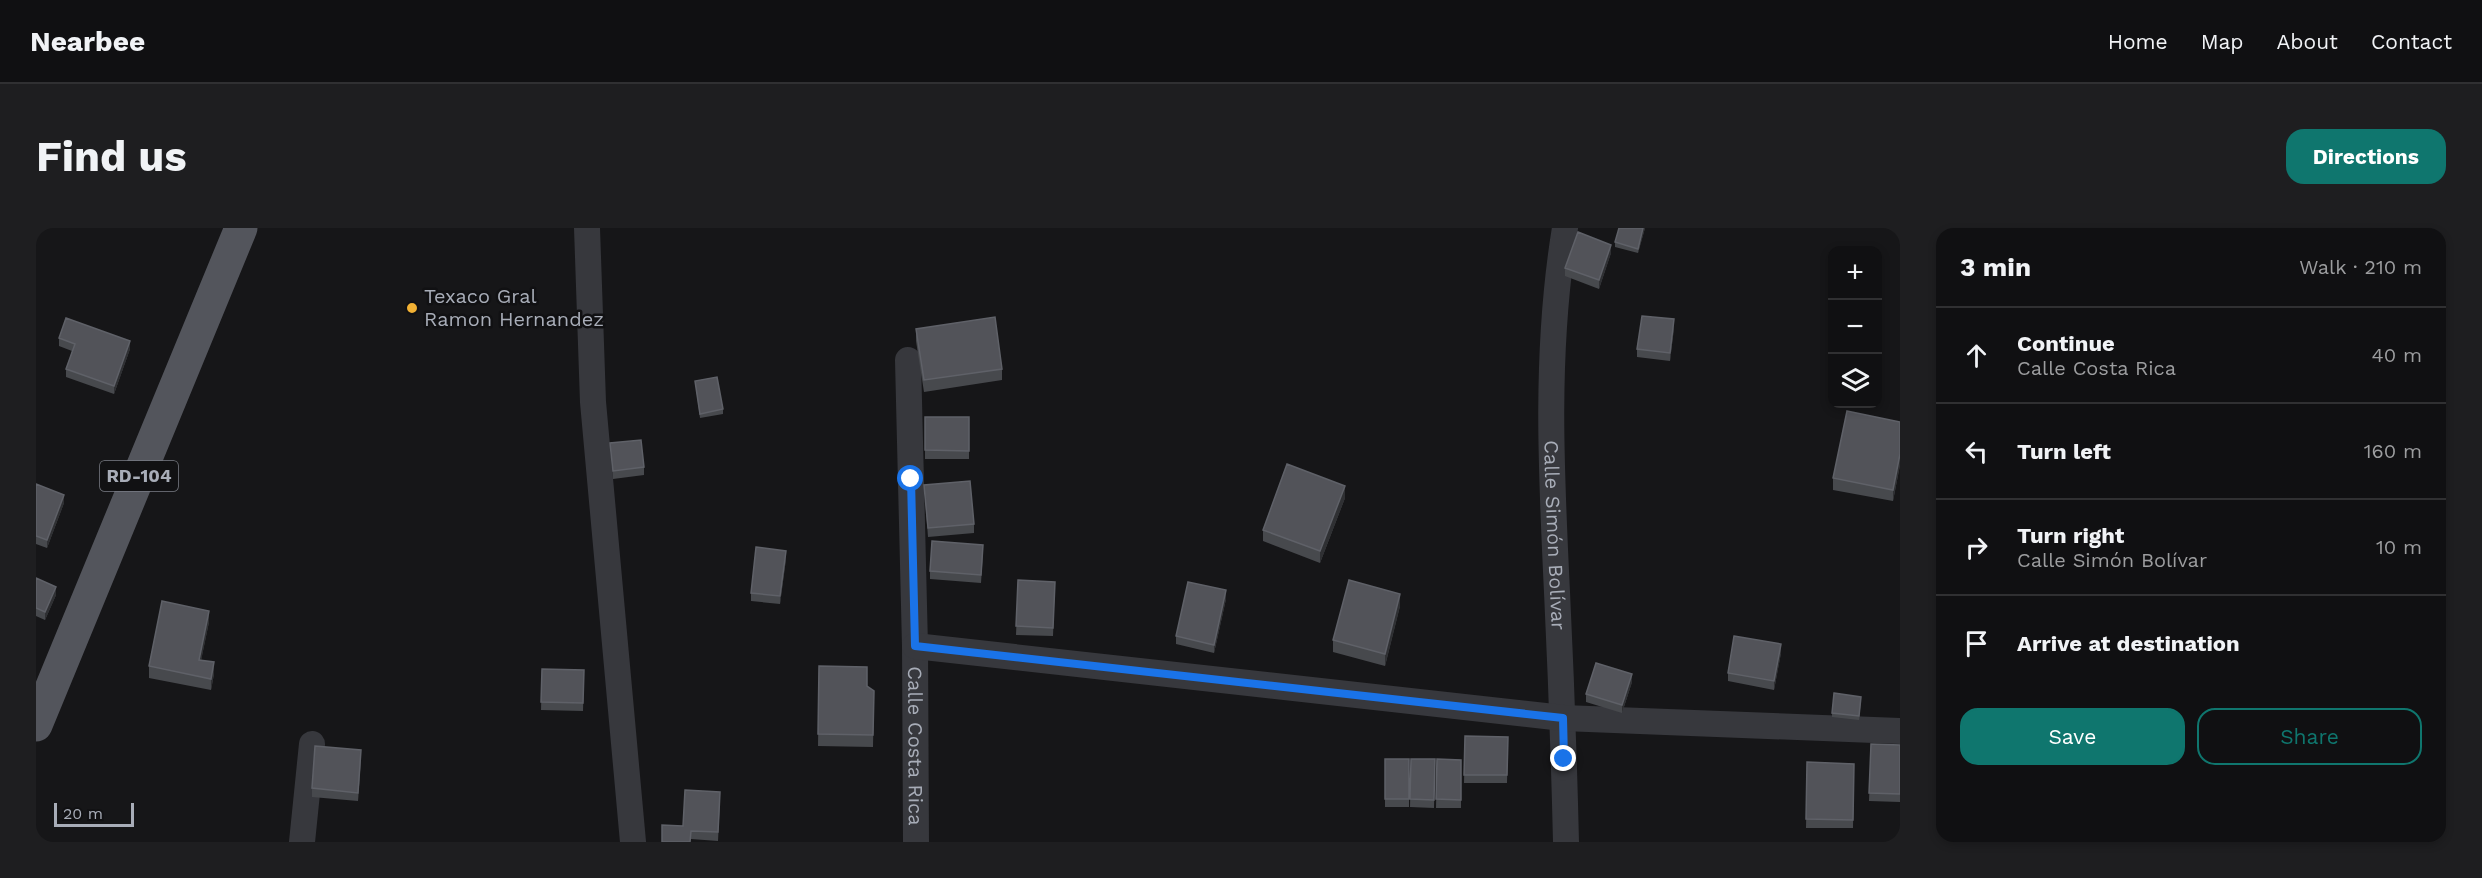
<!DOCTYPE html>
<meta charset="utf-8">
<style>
:root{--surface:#101012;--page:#1e1e20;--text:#f1f3f6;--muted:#9c9d9f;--line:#303032;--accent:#0f766e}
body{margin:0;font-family:"Work Sans",sans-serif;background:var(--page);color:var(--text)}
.controls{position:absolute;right:18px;top:18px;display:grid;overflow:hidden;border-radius:12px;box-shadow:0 3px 9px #0003}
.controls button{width:54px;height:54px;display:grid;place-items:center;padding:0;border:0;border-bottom:2px solid var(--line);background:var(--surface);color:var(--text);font:30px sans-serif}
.scale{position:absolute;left:18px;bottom:15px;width:80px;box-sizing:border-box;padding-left:6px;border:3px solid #a8adb8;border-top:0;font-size:16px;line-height:21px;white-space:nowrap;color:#a8adb8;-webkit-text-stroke:4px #111113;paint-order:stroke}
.stop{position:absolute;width:18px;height:18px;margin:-14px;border:4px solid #1a73e8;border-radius:50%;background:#fff}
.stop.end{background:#1a73e8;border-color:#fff;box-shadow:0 2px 6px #0008}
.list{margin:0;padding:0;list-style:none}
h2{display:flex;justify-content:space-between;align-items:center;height:78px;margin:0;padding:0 24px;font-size:26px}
h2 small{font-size:20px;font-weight:400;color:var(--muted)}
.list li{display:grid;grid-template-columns:39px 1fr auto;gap:18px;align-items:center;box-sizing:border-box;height:96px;padding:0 24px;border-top:2px solid var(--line)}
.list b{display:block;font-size:22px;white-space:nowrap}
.list p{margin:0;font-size:20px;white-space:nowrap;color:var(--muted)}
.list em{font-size:20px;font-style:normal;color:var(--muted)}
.actions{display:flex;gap:12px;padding:18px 24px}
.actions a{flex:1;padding:14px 0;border:2px solid var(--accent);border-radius:18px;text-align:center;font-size:21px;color:var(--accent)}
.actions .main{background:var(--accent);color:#fff}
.icon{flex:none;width:33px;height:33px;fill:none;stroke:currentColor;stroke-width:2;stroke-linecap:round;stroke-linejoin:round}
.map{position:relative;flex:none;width:1864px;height:614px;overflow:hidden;border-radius:18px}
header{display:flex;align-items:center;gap:36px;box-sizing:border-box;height:84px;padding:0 30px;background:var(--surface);border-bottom:2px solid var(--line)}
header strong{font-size:28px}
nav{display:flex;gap:33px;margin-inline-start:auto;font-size:21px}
.intro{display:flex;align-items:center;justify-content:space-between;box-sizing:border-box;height:144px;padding:0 36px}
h1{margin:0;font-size:42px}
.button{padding:15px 27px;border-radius:18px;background:var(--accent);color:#fff;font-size:21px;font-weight:700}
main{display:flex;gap:36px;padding:0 36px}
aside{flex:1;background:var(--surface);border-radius:18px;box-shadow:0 3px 9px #0003}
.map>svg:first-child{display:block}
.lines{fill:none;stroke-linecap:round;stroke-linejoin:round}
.street{stroke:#37383d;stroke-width:26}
.primary{stroke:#53555c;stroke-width:33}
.wall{fill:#47494d}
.shaded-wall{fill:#2f3033}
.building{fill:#525359;stroke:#5f6168;stroke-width:1.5}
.route{stroke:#1a73e8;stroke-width:8}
.poi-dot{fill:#f2b134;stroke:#111113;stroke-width:2}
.labels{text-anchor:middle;stroke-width:5;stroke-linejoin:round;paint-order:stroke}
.shield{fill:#111113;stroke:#7b7e86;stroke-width:1.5}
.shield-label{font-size:18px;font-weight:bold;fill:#a8adb8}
.poi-label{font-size:20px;fill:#a8adb8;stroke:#111113;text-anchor:start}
.street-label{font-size:20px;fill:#a8adb8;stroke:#111113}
</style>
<header>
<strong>Nearbee</strong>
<nav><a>Home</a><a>Map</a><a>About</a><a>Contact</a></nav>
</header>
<div class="intro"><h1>Find us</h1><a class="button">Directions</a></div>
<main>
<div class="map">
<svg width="1864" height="614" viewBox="0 0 1864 614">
<rect width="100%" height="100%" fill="#161618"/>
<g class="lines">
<g class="street">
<path d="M551,0L557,174L597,614"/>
<path id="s1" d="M1529,0C1509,121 1515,242 1521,364C1525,447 1528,530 1530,614"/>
<path id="s2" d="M872,132L879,418L880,614"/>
<path d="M879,418L1527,490L1864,503"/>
<path d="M266,614L276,516"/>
</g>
<path class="primary" d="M0,497L205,0"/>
</g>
<path class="wall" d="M1583,0H1609L1602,25L1579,19V14Z
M1575,25L1563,61L1529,48V40Z
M1638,100L1634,133L1601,129V121Z
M880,101L966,141V152L888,164L880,113Z
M23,110L94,121L78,166L30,149V141L36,123L23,118Z
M659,153L687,181V186L664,190Z
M889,189H933V231H889Z
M1864,194V237L1857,273L1797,262V250Z
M574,215L608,239V247L577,251Z
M0,256L28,275L11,320L0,316Z
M888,257L938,296V305L892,309Z
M1309,270L1284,335L1227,313V302Z
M947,325L945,355L894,351V343Z
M750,331L744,376L715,373V365Z
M0,350L20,367L9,392L0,388Z
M982,352L1019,354L1017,408L980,407Z
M1190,371L1178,425L1140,416V408Z
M1364,378L1349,438L1297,424V412Z
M173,394L165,432L178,446L175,462L113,450V438Z
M1745,425L1738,462L1692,453V445Z
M783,438L838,463L837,519L782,518Z
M506,441L548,442L547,483L505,482Z
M1596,454L1586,485L1550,474V466Z
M1825,473L1823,492L1796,489V485Z
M1429,508L1472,509L1471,555H1428Z
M1835,516L1864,517V574L1833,573Z
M325,530L322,573L276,569V560Z
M1349,531H1373V579H1349Z
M1375,531H1399L1398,580L1374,579Z
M1401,531L1425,532V580H1400Z
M1771,534L1818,536L1817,600H1770Z
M684,573L682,613L655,611L647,598Z"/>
<path class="shaded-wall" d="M1607,0H1609L1602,25V21Z
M1575,17V25L1563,61V52Z
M1638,91V100L1634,133V125Z
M94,113V121L78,166V158Z
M1864,226V237L1857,273V262Z
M1309,258V270L1284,335V323Z
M28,267V275L11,320V312Z
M750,323V331L744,376V368Z
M20,359V367L9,392V384Z
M1190,362V371L1178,425V417Z
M1364,366V378L1349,438V426Z
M173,383V394L163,443V432Z
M1745,416V425L1738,462V453Z
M178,434V446L175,462V451Z
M1596,446V454L1586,485V477Z
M325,522V530L322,573V565Z"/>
<path class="building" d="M1583,0H1607L1602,21L1579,14Z
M1542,4L1575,17L1563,52L1529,40Z
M1606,88L1638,91L1634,125L1601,121Z
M959,89L966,141L888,152L880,101Z
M30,90L94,113L78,158L30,141L39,116L23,110Z
M681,149L687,181L664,186L659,153Z
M1811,183L1864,194V226L1857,262L1797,250Z
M889,189H933V223L889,222Z
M605,212L608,239L577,243L574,215Z
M1251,236L1309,258L1284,323L1227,302Z
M934,253L938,296L892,300L888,257Z
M0,256L28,267L11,312L0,308Z
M896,313L947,317L945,347L894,343Z
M720,319L750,323L744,368L715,365Z
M0,350L20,359L9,384L0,380Z
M982,352L1019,354L1017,400L980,398Z
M1313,352L1364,366L1349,426L1297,412Z
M1152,354L1190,362L1178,417L1140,408Z
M126,373L173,383L163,432L178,434L175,451L113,438Z
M1698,408L1745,416L1738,453L1692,445Z
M1560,435L1596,446L1586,477L1550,466Z
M783,438L831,439V458L838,463L837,507L782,506Z
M506,441L548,442L547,475L505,474Z
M1798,465L1825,469L1823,488L1796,485Z
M1429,508L1472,509L1471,547H1428Z
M1835,516L1864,517V566L1833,565Z
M279,518L325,522L322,565L276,560Z
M1349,531H1373V571H1349Z
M1375,531H1399L1398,572L1374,571Z
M1401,531L1425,532V572L1400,571Z
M1771,534L1818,536L1817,592L1770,591Z
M649,562L684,564L682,604L655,603L654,614H626V597L647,598Z"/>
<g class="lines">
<path class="route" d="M875,251L879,418L1527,490L1528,531"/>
</g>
<circle class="poi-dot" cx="376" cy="80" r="6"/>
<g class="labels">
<rect class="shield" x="64" y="233" width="78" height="30" rx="4.5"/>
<g class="shield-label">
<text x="103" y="254">RD-104</text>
</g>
<g class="poi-label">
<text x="388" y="75">Texaco Gral<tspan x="388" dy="23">Ramon Hernandez</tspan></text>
</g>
<g class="street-label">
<text dy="7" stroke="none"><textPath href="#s1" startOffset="308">Calle Simón Bolívar</textPath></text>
<text dy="7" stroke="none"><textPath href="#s2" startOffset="386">Calle Costa Rica</textPath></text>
</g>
</g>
</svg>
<div class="controls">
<button>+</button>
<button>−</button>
<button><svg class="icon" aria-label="layers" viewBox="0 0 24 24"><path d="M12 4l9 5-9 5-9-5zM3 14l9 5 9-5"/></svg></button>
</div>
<div class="scale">20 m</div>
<div class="stop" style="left:875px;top:251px"></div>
<div class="stop end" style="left:1528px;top:531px"></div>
</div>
<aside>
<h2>3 min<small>Walk · 210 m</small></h2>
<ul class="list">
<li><svg class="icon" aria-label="ahead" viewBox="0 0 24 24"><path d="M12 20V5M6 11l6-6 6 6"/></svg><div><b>Continue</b><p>Calle Costa Rica</p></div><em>40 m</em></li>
<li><svg class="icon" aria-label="left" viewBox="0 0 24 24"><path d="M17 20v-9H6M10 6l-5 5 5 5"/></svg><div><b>Turn left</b></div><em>160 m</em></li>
<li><svg class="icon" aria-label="right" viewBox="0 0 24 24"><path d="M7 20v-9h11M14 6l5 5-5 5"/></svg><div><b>Turn right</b><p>Calle Simón Bolívar</p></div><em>10 m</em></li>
<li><svg class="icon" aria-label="arrive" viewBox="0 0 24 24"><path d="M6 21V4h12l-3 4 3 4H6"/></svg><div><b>Arrive at destination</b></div></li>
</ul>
<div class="actions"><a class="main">Save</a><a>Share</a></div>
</aside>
</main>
